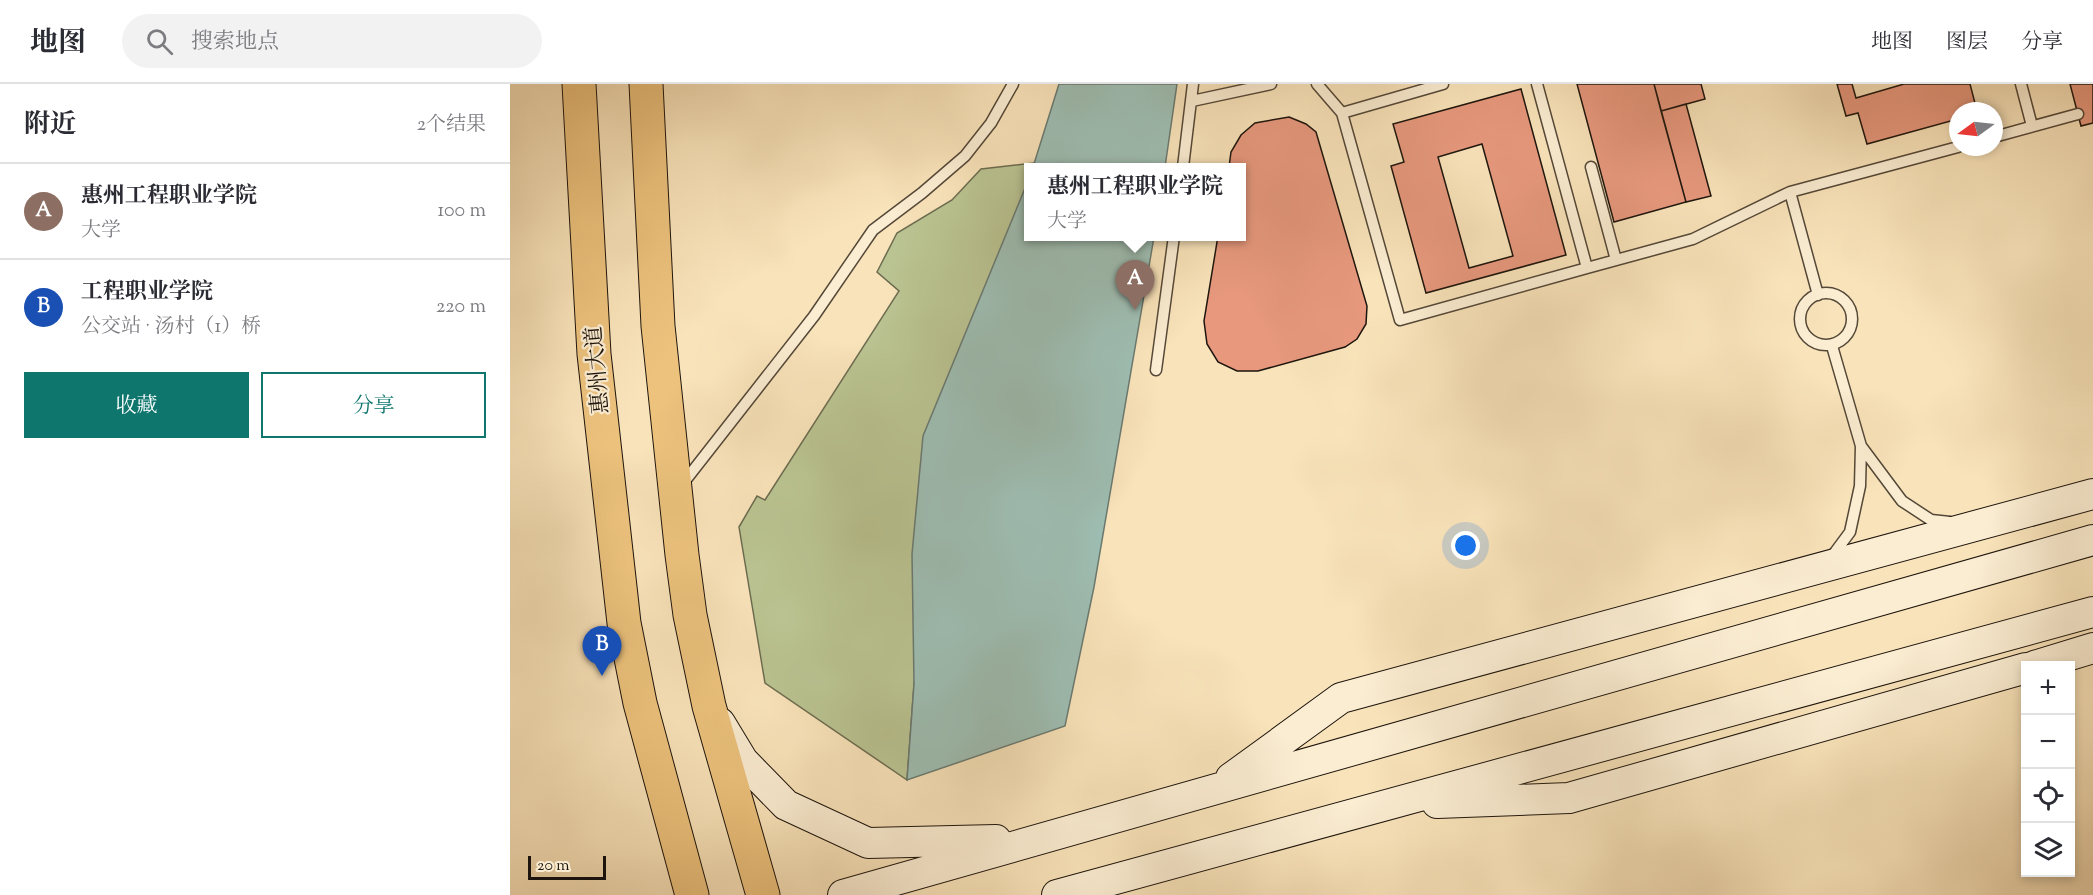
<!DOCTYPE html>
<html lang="zh">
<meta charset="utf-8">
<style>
:root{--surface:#fff;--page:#f2f2f3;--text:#2b2b33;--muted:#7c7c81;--line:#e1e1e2;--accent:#0f766e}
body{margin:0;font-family:"Sorts Mill Goudy","Noto Serif SC",serif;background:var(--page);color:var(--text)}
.controls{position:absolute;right:18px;bottom:18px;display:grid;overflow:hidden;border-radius:0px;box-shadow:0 3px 9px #0003}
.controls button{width:54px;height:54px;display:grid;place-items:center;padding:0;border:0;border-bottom:2px solid var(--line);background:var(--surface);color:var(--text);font:30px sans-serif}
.compass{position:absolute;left:1439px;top:18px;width:54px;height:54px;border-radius:50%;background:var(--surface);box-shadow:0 3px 9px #0003;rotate:255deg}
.scale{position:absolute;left:18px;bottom:15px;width:78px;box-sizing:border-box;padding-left:6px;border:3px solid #1d150d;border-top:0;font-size:16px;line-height:21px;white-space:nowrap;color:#1d150d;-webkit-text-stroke:4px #fbedd2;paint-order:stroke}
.you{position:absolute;left:956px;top:462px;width:21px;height:21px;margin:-15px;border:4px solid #fff;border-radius:50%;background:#1a73e8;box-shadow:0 0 0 9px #1a73e833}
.badge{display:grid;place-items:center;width:39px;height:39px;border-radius:50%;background:var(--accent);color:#fff;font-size:20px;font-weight:700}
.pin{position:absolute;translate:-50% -50px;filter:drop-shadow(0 2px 3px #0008)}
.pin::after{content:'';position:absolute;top:32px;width:21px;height:18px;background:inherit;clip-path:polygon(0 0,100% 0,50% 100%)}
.popup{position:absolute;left:514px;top:79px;width:222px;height:78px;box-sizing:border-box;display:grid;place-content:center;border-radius:0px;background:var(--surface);filter:drop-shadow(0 2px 4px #0005);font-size:20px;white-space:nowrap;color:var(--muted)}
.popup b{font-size:22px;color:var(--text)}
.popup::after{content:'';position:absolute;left:50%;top:100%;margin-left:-12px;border:12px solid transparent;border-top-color:var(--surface)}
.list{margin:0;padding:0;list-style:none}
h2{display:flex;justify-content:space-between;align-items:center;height:78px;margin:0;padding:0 24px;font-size:26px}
h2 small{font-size:20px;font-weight:400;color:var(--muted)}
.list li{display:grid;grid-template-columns:39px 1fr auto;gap:18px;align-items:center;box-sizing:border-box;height:96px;padding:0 24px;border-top:2px solid var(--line)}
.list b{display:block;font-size:22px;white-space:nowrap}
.list p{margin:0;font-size:20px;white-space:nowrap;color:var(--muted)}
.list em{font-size:20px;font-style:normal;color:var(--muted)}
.actions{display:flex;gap:12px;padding:18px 24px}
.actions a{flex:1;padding:14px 0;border:2px solid var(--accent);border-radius:0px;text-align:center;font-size:21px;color:var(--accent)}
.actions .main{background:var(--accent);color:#fff}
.icon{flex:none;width:33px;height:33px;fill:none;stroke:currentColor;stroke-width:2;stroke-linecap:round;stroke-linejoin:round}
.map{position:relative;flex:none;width:1583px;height:811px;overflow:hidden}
header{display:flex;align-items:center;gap:36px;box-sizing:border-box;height:84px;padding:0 30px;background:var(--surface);border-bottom:2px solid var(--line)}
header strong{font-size:28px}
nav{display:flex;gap:33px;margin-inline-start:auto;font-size:21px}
.search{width:420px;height:54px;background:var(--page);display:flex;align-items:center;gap:15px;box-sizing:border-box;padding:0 21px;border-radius:33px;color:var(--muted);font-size:22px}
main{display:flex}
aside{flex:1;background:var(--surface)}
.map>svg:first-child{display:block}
.green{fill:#bac492;stroke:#6c6c50;stroke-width:1.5}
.water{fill:#9ebeb3;stroke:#6a7a71;stroke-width:1.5}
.building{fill:#e7987d;stroke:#1d150d;stroke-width:1.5;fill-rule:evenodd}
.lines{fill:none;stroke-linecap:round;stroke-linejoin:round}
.lane-casing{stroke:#544838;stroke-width:13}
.secondary-casing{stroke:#1d150d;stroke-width:32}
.highway-casing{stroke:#1d150d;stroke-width:35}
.lane{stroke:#fbedd2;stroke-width:10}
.secondary{stroke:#fbedd2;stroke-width:30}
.highway{stroke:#ecc27d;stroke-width:33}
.labels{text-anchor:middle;stroke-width:4.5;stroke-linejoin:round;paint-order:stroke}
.street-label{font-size:22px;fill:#1d150d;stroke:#fbedd2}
</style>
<header>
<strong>地图</strong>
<div class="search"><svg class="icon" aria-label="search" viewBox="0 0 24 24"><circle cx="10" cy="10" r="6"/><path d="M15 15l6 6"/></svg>搜索地点</div>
<nav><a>地图</a><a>图层</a><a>分享</a></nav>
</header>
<main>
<aside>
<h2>附近<small>2个结果</small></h2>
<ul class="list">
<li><span class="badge" style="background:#8d6e63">A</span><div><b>惠州工程职业学院</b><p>大学</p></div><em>100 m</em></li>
<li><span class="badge" style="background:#1a4fb4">B</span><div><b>工程职业学院</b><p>公交站 · 汤村（1）桥</p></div><em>220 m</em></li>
</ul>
<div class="actions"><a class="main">收藏</a><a>分享</a></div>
</aside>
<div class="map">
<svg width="1583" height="811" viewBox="0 0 1583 811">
<rect width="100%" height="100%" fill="#f9e3ba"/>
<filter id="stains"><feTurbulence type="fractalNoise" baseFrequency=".00333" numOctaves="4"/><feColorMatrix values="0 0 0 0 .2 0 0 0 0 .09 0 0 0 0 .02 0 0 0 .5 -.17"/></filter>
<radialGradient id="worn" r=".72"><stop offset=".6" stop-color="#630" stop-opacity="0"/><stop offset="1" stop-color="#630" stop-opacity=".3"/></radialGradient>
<path class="green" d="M524,79L523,83H518V97L404,600L397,696L255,599L229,443L247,412L255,416L389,207L367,188L387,149L442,116L471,85Z"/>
<path class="water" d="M549,0H667L655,83H523Z
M518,97V152L644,153L584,503L555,642L397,696L404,600L402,470L413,352Z"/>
<path class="building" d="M1067,0H1144L1176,118L1104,138Z
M1144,0H1191L1195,15L1151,27Z
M1327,0H1342L1346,14L1394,0H1460L1466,23L1448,27V35L1357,60L1348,29L1336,32Z
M1560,0H1583V39L1571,42Z
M1011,5L1056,171L916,209L881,82L894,78L883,40ZM972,60L1003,172L959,184L928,73Z
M1176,20L1201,112L1176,118L1151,27Z
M779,33L796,40L806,48L857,222L856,240L847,255L835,263L748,287H727L708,278L697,260L694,237L708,152H732V83H719L721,68L731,51L745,39Z"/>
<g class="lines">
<defs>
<path id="lane" d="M807,0L832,29L890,236L1077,184
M1027,0L1077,184L1183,155L1280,108L1448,63
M1511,0L1522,42
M682,17L761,0
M832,29L933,0
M1484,53L1568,30
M673,83L683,0
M1081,83L1106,176
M1280,108L1308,211
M1290 235a26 26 0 1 1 52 0a26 26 0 1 1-52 0Z
M646,286L664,152
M1351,362L1392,417L1421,436L1440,438
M171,402L304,232L363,146L412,109L455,72L481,39L503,0
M1320,475L1340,448L1350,402L1351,362L1322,262"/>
<path id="secondary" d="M1524,582L1583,564
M210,639L233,677L276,721L358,759L486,756
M721,694L831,614L1583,410
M927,719L1059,714L1516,584
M333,811L1583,456
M547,811L1583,528"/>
<path id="highway" d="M69,0L84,270L114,539L130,619L182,811
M136,0L148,242L172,471L180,531L199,622L253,811"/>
</defs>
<use href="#lane" class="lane-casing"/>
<use href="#secondary" class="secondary-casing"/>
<use href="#highway" class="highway-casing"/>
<use href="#lane" class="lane"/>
<use href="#secondary" class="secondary"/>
<use href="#highway" class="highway"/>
</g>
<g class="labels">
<g class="street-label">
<text transform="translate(86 286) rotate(-95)" y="8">惠州大道</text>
</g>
</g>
<rect width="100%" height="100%" filter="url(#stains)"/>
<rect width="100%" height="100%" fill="url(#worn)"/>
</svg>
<div class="controls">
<button>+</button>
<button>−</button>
<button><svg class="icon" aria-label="locate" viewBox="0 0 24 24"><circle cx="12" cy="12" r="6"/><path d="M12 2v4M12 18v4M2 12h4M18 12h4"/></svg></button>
<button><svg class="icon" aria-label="layers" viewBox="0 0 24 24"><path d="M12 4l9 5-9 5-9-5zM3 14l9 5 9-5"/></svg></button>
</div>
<svg class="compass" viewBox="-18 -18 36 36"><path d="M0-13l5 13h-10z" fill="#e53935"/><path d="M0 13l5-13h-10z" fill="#7c7c81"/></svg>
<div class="scale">20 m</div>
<div class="you"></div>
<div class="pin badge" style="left:625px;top:226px;background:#8d6e63">A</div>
<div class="popup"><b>惠州工程职业学院</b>大学</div>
<div class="pin badge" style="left:92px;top:592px;background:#1a4fb4">B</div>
</div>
</main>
